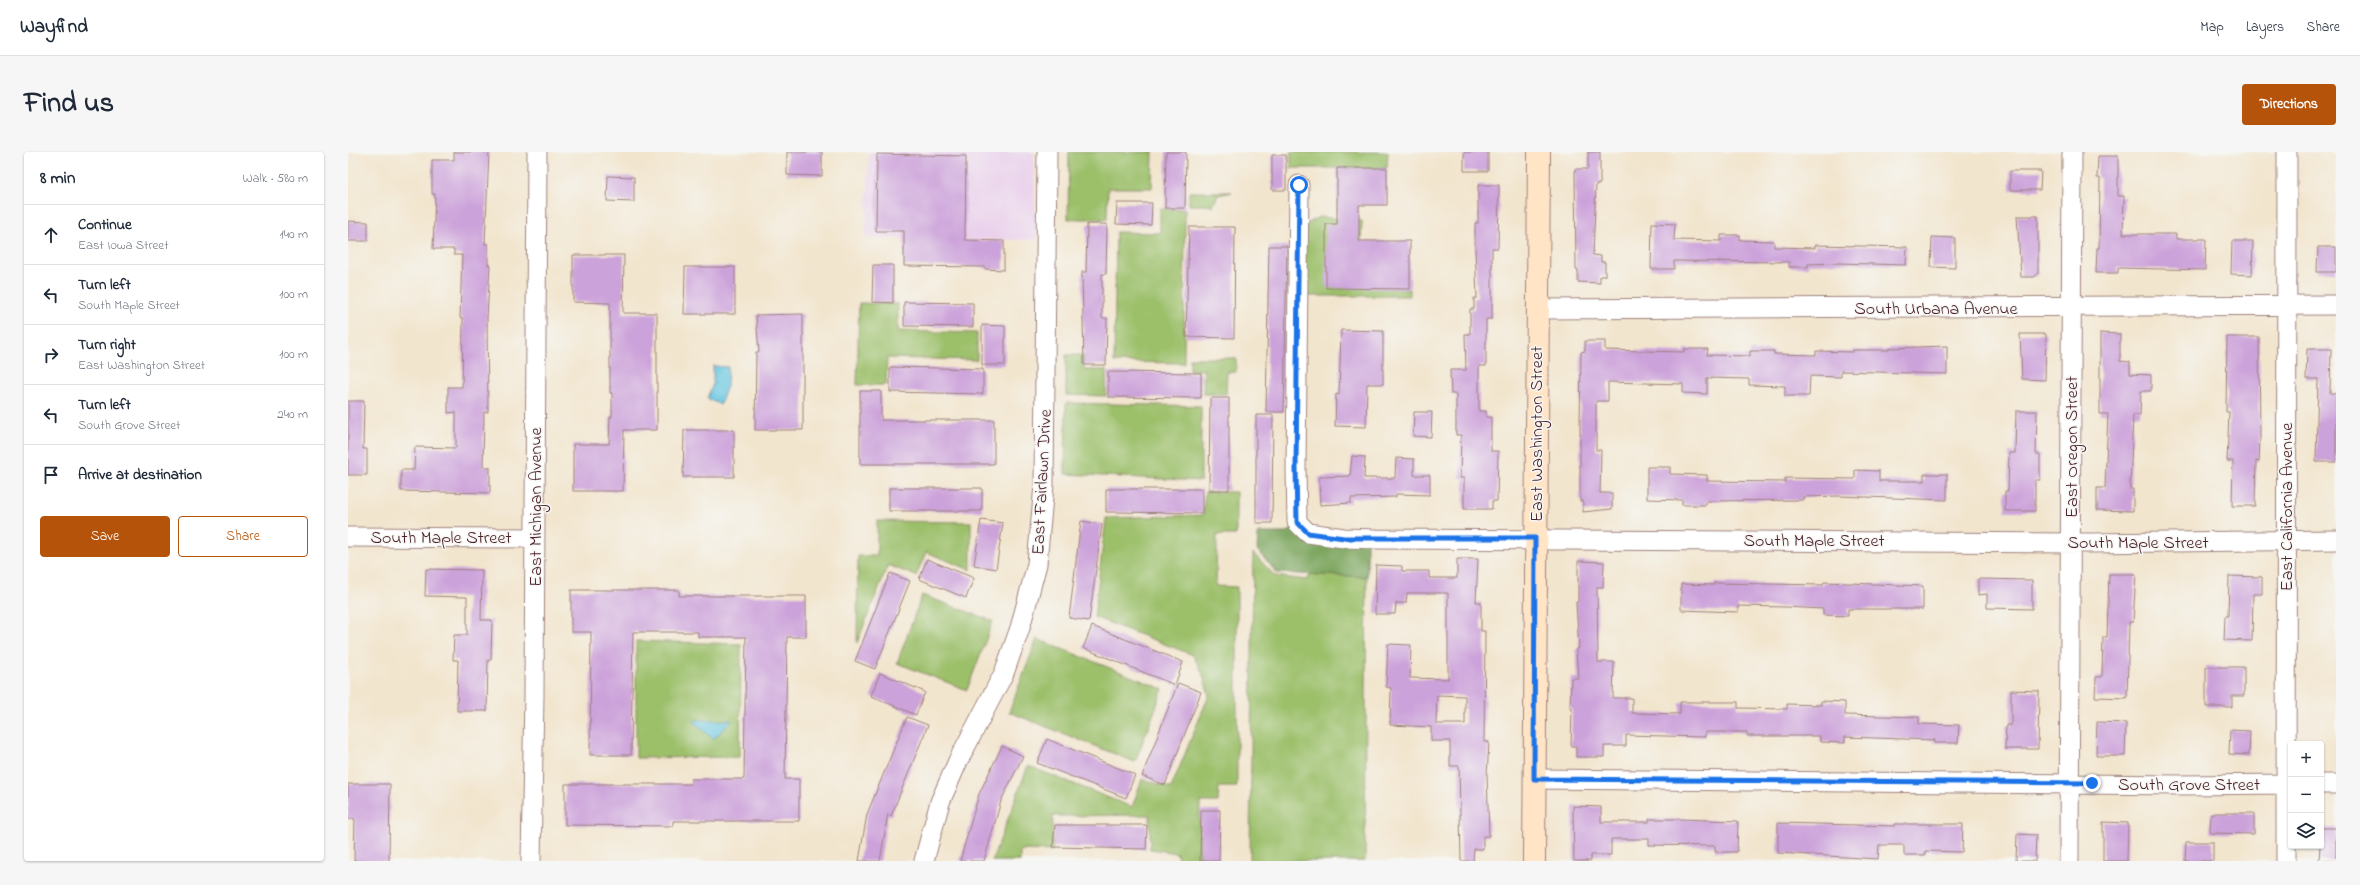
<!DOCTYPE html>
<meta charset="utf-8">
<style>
:root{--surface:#fff;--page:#f6f6f7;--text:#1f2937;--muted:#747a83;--line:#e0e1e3;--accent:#b45309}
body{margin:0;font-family:"Indie Flower",sans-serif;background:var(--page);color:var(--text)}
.controls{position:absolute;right:12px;bottom:12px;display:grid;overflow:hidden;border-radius:4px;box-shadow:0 1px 3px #0004}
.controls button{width:36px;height:36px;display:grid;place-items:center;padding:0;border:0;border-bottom:1px solid var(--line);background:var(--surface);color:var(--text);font:20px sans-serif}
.stop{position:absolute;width:12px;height:12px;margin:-9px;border:3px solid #1a73e8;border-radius:50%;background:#fff}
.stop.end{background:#1a73e8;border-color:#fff;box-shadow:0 1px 4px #0008}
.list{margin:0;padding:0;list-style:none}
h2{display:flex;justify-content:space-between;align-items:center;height:52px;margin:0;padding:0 16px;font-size:17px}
h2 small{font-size:13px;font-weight:400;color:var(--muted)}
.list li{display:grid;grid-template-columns:26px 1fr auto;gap:12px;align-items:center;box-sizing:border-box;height:60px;padding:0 16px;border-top:1px solid var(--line)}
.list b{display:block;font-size:15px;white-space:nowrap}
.list p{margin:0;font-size:13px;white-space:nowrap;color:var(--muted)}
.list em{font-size:13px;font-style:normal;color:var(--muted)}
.actions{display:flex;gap:8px;padding:12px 16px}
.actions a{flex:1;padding:9px 0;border:1px solid var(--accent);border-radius:4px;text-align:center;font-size:14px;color:var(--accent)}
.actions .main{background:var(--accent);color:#fff}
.icon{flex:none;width:22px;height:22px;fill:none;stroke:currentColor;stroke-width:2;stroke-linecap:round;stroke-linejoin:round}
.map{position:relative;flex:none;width:1988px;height:709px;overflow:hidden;border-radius:4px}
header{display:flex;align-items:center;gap:24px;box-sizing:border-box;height:56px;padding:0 20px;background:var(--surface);border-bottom:1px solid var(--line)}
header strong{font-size:19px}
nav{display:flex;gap:22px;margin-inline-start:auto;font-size:14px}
.intro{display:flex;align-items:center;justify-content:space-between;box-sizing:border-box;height:96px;padding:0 24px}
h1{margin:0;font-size:28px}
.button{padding:10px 18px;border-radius:4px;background:var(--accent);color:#fff;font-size:14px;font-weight:700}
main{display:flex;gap:24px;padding:0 24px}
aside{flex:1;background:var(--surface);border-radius:4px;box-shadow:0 1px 3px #0004}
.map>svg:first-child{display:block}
.built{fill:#ead1ec}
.green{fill:#9cc06a;stroke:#73704a}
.forest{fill:#7da65e;stroke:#646244}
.water{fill:#62c5e0;stroke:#567286}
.building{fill:#cca2da;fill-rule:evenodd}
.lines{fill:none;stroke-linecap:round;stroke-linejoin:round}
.street-casing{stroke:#9e827c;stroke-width:21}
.secondary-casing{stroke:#9e827c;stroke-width:24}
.street{stroke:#fff;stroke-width:19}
.secondary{stroke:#ffe4c6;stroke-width:22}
.route{stroke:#1a73e8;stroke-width:5}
.labels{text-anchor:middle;stroke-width:3;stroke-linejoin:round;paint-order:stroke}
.street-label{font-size:18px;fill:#4a1f2b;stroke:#f6f6f2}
</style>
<header>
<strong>Wayfind</strong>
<nav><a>Map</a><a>Layers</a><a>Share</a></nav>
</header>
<div class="intro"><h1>Find us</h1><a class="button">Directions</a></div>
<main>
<aside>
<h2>8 min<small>Walk · 580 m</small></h2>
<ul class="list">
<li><svg class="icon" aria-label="ahead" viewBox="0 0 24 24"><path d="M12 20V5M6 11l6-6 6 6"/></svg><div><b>Continue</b><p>East Iowa Street</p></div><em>140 m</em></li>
<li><svg class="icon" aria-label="left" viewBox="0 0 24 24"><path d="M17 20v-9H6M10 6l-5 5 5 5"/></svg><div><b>Turn left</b><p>South Maple Street</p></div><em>100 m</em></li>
<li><svg class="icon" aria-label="right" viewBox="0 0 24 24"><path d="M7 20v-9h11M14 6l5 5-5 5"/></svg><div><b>Turn right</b><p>East Washington Street</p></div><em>100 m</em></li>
<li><svg class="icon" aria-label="left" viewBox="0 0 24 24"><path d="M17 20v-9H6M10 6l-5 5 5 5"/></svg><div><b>Turn left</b><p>South Grove Street</p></div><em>240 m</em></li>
<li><svg class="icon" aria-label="arrive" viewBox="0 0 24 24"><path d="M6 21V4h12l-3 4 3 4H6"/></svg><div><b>Arrive at destination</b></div></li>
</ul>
<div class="actions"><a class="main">Save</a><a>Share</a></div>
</aside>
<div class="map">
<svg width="1988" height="709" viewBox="0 0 1988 709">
<rect width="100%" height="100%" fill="#f6f6f2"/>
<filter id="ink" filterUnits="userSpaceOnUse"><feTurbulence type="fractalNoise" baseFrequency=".025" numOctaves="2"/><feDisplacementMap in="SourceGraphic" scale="8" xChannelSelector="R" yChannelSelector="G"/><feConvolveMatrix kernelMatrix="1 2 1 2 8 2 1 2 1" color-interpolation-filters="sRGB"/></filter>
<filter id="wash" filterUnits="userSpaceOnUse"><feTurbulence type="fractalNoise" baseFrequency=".012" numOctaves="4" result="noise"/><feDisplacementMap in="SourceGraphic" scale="16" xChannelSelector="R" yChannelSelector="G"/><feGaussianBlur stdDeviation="0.9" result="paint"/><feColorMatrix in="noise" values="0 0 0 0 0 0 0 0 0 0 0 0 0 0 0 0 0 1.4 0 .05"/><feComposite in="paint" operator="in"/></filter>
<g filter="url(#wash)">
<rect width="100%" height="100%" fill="#f2e5ce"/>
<path class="built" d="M521,0H686L688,88L518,86Z"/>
<path class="green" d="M721,0H805L804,36H760L759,67H720Z
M943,0H1040L1039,16H943Z
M841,40H884L870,43L865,53H841Z
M812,57H837L836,211L766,210L768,80L812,81Z
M971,65L1014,69L1013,90L1032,89L1031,136L1062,137V144H950V77Z
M511,151L550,152V179L629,181V208L539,206L538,233H509Z
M718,203H735L736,218H758V244L718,243Z
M842,206H888V220H879L878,242H855L856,218H842Z
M718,251L853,254V329L717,322Z
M857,340H888V383H869L868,434L889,435V635H871L870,650H852L851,709H830L829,701L802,697V663L705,664L704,699L672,698V709H644L680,614L784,655L794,627L823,636L861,543L854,520L845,503L746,465L758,366L855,363Z
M529,369L623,370V418L578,400L568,424L540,413L509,491L510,404H529Z
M905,401L927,424L959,428L976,401L1019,402L1017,709H902Z
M574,443L645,469L619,538L549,511Z
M689,487L815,537L787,610L661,560Z
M288,489L393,492L392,605L288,606Z"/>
<path class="forest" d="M949,374L1019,388V425L929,421L909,398L910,381H938Z"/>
<path class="water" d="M365,214L380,215L379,234L372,253L359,246L365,232Z
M347,568H382L384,569L365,587L346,570Z"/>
<g id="blocks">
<path class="building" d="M106,0H141L137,92H140V113H142L139,166L140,260H136L135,315H142V341L53,339V318H66L67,295L108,296V260L100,261V235H114L115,166H112L114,103H106V97H85L87,42H84V8H106Z
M439,0H474V24L439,23Z
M818,0H838L837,56H817Z
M1116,0H1140V19H1116Z
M1240,0H1252V32H1248L1245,103L1253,104V110H1257V124H1252V131L1230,130V118H1228L1227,17H1240Z
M529,2L618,4L617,88L656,89V118L637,117V115L556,114V79H528Z
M924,3H938V38H924Z
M1750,4H1770V44H1776L1775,82H1828V87H1858L1857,118L1770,116V121H1748L1749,96H1751L1752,26H1749Z
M989,16H1039V53H1011V89H1062V137L978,136V72H989Z
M1662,19H1693L1692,38H1662Z
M260,24L286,25V50L259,49Z
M1130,33H1151L1150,96H1144V167H1138V214H1131V259H1138V265H1143V299H1150L1149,349H1144V357H1116V326H1112L1113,283H1108V242H1103L1102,218H1118L1117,182H1122V157H1126V146H1129L1127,96V71H1130Z
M769,51H804L803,73L768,72Z
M1669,64H1690V122L1686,125H1673Z
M0,69L20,70V89H0Z
M1304,71L1327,72L1326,88L1373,89V83H1392V88L1426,89V95L1467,96V93L1559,95L1558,113L1490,111L1460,112V115H1441V110L1326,109V117H1303Z
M739,72H759L758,122H754V166H759L758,213H736L734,120H738Z
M841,75H887L886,186L838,185Z
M1584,85L1607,86V116L1583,115Z
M1884,89H1905L1904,123L1883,122Z
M921,94H939L936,260H918Z
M1970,95H1988V120H1969Z
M225,103H276L275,161H309V278H276L275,339H225V292H261L262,265H264V241H262V151L225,150Z
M525,113H545V151L524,150Z
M337,115H387V162H336Z
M556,150L625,151V175L556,174Z
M455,162V278H407L408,200H411L408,163Z
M634,173L657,174V213H634Z
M993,178L1035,179V232H1019L1018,275L987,274L988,242L991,243Z
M1752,181L1772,182V209L1782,210V222L1803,223V239H1793L1792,263H1785L1782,337H1785V359L1749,358V336H1757L1760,262H1752Z
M1672,182H1698L1697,228L1674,227Z
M1879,185H1911L1912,285L1911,310L1908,309L1907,354H1884L1885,309H1879L1881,260H1878Z
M1237,189H1257V198L1336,200V197H1360L1359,203L1402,204V199H1426V202L1468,203V199L1505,200V198H1541V196L1599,194V222L1493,219V225L1462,224L1461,244H1437V234L1401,233V227L1359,226V242L1335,241V232L1260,230V249H1248V298H1253L1252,341H1264V357L1235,360V349H1232V275L1233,200L1237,199Z
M1959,197H1983L1982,241L1988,242V310H1968L1970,227H1958Z
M542,215L635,217V242L542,240Z
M760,220L853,221V246L760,245Z
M512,239H533V268H646V312H512Z
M862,246H881V338H861Z
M0,249H16L15,297H19V323H0Z
M1668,259H1689L1688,302H1692V328H1687V359H1657V339H1660L1661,301H1667Z
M1066,260H1084L1083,285L1065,284Z
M908,263H925L924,371H908Z
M336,278H386V325H335Z
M1004,304L1017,305L1016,326H1047L1048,306L1066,307V323H1082V343L1048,342V345L1003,346V351L972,353L971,325L1002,324Z
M1299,315H1322V322L1359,323V329L1437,330V326L1507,327V318L1531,319V329H1576V322H1599V348L1490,344L1455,345V348L1358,349V353H1334V348L1299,347Z
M541,336H634V359H541Z
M758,337H854V361L758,360Z
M633,368L655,371L648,417L626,413Z
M733,369L754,372L741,469L721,466Z
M579,407L626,426L618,446L571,427Z
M1109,407H1130L1128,450H1133V479H1137L1136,590H1141L1139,623L1141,684H1135V697H1126L1125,709H1113L1111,614H1102V589H1083V575L1042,573L1043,536L1038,535L1040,492L1063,493L1062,526L1100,527V441H1059L1058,451H1048L1047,462H1027L1028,413L1054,414V419H1081V426H1109ZM1089,543L1117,544V572H1088Z
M1230,409L1256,410L1255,435H1249L1250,510H1266L1265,546H1284V561L1332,562V550H1390V556L1439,557V552L1473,553V549L1497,550V563L1571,565V572L1611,573L1610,591H1586L1587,588L1497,585V591L1472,590V584H1399V580H1357V585L1278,583V594H1256V605H1228V594H1223L1224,556H1222L1223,526H1230L1228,497L1231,496L1228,450H1230Z
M78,417L134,418L133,468H144L143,508H140L139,559H109L110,508H105L106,483H119V445L77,444Z
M542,421L562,429L527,517L507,509Z
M1761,422H1788L1785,470H1781L1779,546L1747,545L1748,525H1754L1755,485H1759Z
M1881,424L1914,425V442H1905L1904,489L1876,488L1877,464H1880Z
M1630,427L1684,428V457L1639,456V442L1630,443Z
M1476,430L1575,434V457H1500V464L1475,463V457L1438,455L1390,454V460L1333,458V432L1366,433V431L1475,433Z
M223,438H331V444H458V485H439L437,627H451V669H325V674L217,673V632H343V627H396L398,485H350V480H285L283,603H242L243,480H223Z
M744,474L835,510L827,533L735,496Z
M1858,515H1896V544H1884V555H1858Z
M532,521L577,540L568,563L523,544Z
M830,531L853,540L817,633L794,624Z
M1663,538L1691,539L1690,597H1657L1658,573H1663Z
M559,565L580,573L543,664L540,662L532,709H511L519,662Z
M1749,570L1778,571L1777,604H1748Z
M1882,578L1902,579L1901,603L1881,602Z
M699,587L787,623L778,646L689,611Z
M654,594L675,604L653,649L636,709H612L631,642Z
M0,632H42L41,709H6L7,667H0Z
M1225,654L1253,655V670H1301V667H1331L1390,669L1389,700H1367V694L1301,693V687H1263V703H1243V709H1226Z
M853,658H872L871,709H852Z
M1863,661H1906V682L1862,681Z
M1755,670L1780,671L1779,709H1755Z
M1430,671L1547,674V672H1615L1614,700L1577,699V703H1556V693H1531L1530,707L1430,701Z
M707,673H799L798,697L705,695Z
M1973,676H1988V709H1971Z
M1669,682L1688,683L1687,709H1668Z
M1838,690H1865V709H1837Z"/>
</g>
</g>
<g filter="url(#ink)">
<use href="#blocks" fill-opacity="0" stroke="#9e827c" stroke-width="1"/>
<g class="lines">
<defs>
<path id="street" d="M951,33L948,316L949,370L960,381L996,386L1028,387L1741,391L1988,388
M1189,157L1988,153
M0,385L186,386
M1186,627L1831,633L1943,632
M1973,632H1988
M183,709L186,543L189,0
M576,709L592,650L610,609L656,521L672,476L689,412L696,333L699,0
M1721,709L1724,0
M1938,709L1939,0"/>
<path id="secondary" d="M1186,709L1191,0"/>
</defs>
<use href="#street" class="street-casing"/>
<use href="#secondary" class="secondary-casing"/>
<use href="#street" class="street"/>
<use href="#secondary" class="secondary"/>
</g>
</g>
<g class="lines" filter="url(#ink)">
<path class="route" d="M951,33L948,316L949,370L960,381L996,386H1187L1186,627L1744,631"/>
</g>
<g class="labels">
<g class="street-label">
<text x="1588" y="162">South Urbana Avenue</text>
<text transform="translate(1188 282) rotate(-90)" y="6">East Washington Street</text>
<text transform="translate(1723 295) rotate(-90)" y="6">East Oregon Street</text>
<text transform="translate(693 330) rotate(-87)" y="6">East Fairlawn Drive</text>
<text transform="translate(187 355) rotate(-90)" y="6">East Michigan Avenue</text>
<text transform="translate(1938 355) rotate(-90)" y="6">East California Avenue</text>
<text x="93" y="391">South Maple Street</text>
<text x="1466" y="394">South Maple Street</text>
<text x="1790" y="396">South Maple Street</text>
<text x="1841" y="638">South Grove Street</text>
</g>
</g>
</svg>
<div class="controls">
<button>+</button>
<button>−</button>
<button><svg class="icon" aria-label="layers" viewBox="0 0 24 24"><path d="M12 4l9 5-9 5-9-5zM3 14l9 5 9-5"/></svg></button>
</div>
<div class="stop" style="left:951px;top:33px"></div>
<div class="stop end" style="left:1744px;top:631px"></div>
</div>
</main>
